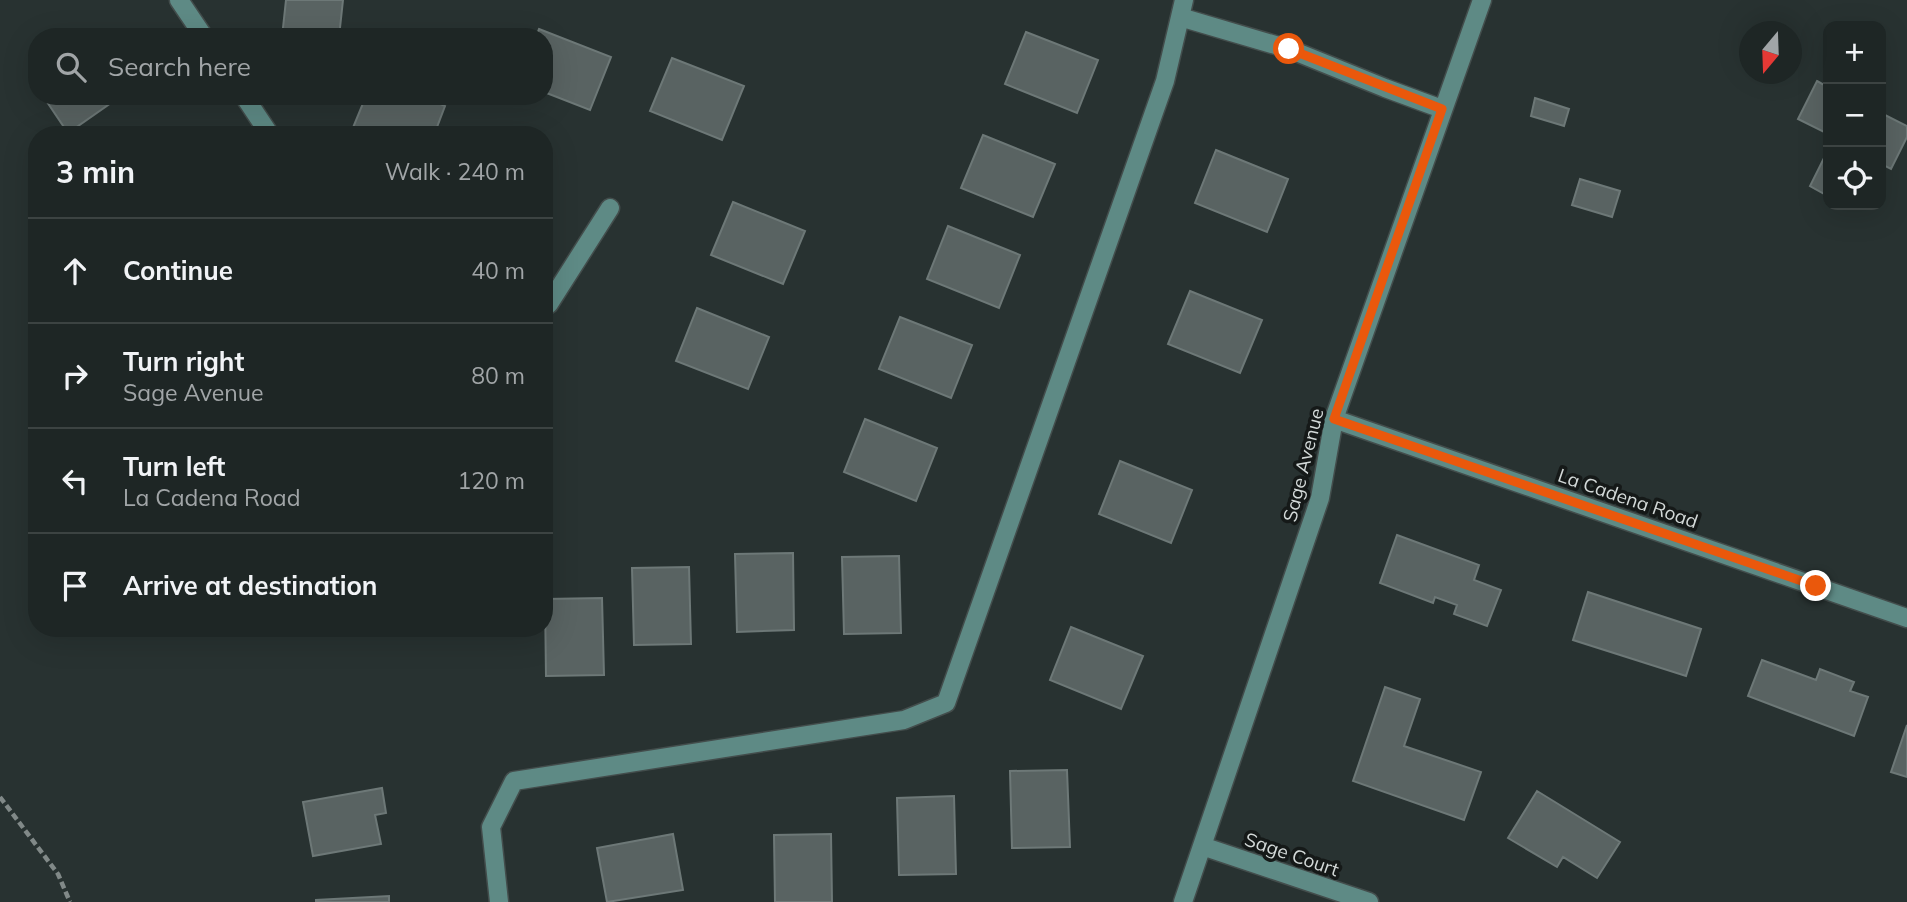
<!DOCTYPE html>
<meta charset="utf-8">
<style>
:root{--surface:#1e2625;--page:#262e2d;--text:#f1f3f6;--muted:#a1a5a7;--line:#3c4342}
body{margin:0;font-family:Mulish,sans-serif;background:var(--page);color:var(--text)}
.controls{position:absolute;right:21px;top:21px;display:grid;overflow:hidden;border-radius:14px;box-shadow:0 7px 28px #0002}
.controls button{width:63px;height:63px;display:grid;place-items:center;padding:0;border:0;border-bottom:2px solid var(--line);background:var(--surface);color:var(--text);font:35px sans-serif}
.compass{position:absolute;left:1739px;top:21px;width:63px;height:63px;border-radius:50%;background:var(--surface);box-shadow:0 7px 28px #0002;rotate:199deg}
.stop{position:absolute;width:21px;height:21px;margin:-16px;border:5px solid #ea580c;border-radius:50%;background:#fff}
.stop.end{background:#ea580c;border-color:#fff;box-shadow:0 2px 7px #0008}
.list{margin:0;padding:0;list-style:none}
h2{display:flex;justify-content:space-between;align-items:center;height:91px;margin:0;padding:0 28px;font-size:30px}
h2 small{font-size:23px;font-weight:400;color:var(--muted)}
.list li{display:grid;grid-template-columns:46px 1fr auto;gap:21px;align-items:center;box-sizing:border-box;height:105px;padding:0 28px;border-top:2px solid var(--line)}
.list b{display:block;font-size:26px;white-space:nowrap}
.list p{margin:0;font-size:23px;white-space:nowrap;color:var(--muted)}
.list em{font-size:23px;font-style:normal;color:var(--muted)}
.icon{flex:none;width:38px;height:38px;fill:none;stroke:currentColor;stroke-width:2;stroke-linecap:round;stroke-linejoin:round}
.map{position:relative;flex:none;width:1907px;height:902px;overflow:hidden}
.search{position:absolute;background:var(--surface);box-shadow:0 7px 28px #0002;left:28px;top:28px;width:525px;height:77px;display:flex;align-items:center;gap:18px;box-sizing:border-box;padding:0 24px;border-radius:28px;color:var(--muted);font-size:26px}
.panel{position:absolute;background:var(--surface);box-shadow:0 7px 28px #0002;left:28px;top:126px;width:525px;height:511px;border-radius:28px}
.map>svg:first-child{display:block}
.building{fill:#596362;stroke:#6d7877;stroke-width:2}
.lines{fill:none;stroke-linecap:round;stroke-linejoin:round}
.minor-casing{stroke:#434d4c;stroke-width:21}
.path{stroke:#818988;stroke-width:4.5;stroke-dasharray:7 3.5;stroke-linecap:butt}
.minor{stroke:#5e8a85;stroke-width:18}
.route{stroke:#ea580c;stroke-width:9}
.labels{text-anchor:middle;stroke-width:7;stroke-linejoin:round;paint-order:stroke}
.street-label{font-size:19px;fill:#d3d9d8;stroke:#151918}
</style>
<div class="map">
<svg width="1907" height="902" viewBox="0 0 1907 902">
<rect width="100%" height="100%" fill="#283231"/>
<path class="building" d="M286,0H343L339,37H282Z
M539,29L611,57L590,110L544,92V37H536Z
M1026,32L1098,60L1077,113L1005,84Z
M672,58L744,86L722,140L650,111Z
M1817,81L1828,87V134L1798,119Z
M43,96H121L68,133Z
M366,96H421L445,106L434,135H363L352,130Z
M1535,98L1569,109L1564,126L1531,116Z
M1881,113L1907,126V137L1891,169L1881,164Z
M983,135L1055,164L1033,217L961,188Z
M1216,150L1288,179L1267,232L1195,203Z
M1828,150V196L1810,186Z
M1580,179L1620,191L1612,217L1572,205Z
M733,202L805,231L783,284L711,255Z
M948,226L1020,255L999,308L927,279Z
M1190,291L1262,320L1240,373L1168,344Z
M697,308L769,337L748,389L676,361Z
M900,317L972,345L951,398L879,369Z
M865,419L937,448L916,501L844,472Z
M1120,461L1192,490L1171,543L1099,514Z
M1397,535L1479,565L1474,580L1501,590L1487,626L1454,614L1457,605L1435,597L1433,603L1380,583Z
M793,553L794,630L737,632L735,554Z
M899,556L901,633L844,634L842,557Z
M689,567L691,644L634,645L632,568Z
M1588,592L1701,629L1686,676L1573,640Z
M602,598L604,675L546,676L545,599Z
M1071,627L1143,656L1121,709L1050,680Z
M1762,660L1816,680L1820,669L1854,682L1850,691L1868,697L1854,736L1748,696Z
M1385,687L1420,699L1404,746L1481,772L1464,820L1353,781Z
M1907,725V777L1891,772Z
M1067,770L1070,847L1012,848L1010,771Z
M382,788L386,813L375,815L381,844L313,856L303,802Z
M1537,791L1620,842L1597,878L1563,857L1557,867L1508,838Z
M954,796L956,874L899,875L897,798Z
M673,834L683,890L607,902L597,848Z
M831,834L832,902H775L774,835Z
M389,896V902H316V900Z"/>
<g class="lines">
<defs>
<path id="minor" d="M179,0L204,37
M1180,17L1289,49L1385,88L1442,109
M244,96L270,135
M544,307L549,304L610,208
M1334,419L1907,618
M1202,846L1369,902
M499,902L491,827L514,781L904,720L946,703L1165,81L1184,0
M1183,902L1320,498L1334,419L1482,0"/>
</defs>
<use href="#minor" class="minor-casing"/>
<path class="path" d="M0,797L58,874L70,902"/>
<use href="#minor" class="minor"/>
</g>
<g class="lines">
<path class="route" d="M1289,49L1442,109L1334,419L1816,586"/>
</g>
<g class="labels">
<g class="street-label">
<text transform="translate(1303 465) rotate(-76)" y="7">Sage Avenue</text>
<text transform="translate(1628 498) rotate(19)" y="7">La Cadena Road</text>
<text transform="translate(1292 854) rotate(19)" y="7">Sage Court</text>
</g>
</g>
</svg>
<div class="controls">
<button>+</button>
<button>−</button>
<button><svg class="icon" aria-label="locate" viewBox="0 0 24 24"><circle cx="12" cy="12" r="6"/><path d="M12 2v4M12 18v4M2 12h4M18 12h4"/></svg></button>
</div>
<svg class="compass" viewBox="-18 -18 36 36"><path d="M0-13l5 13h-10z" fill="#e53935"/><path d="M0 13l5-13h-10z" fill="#a1a5a7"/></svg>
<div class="stop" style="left:1289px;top:49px"></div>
<div class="stop end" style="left:1816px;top:586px"></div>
<div class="search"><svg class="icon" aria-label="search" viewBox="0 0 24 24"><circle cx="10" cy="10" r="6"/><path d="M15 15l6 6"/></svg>Search here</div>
<section class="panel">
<h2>3 min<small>Walk · 240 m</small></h2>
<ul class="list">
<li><svg class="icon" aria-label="ahead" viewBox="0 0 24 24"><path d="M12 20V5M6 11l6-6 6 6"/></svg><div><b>Continue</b></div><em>40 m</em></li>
<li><svg class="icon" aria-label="right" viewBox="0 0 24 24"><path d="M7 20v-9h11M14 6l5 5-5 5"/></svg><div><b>Turn right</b><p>Sage Avenue</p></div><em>80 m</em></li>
<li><svg class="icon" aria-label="left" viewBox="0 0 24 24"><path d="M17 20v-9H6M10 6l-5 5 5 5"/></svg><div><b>Turn left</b><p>La Cadena Road</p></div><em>120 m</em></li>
<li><svg class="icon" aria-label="arrive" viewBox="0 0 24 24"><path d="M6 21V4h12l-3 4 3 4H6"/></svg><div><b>Arrive at destination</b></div></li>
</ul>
</section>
</div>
